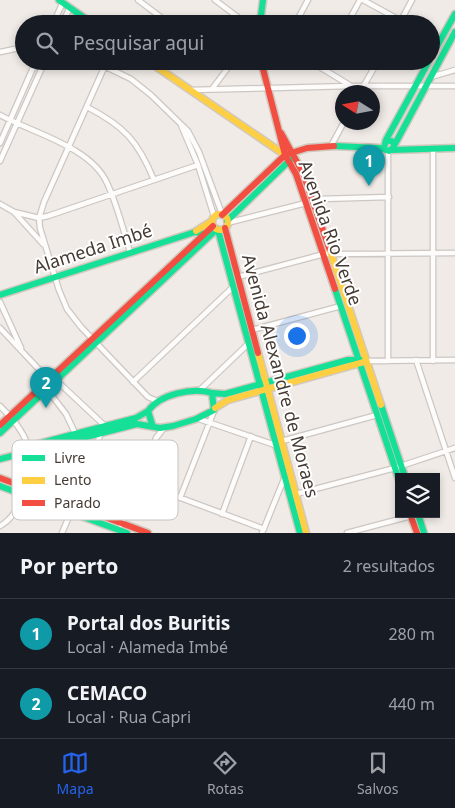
<!DOCTYPE html>
<html lang="pt">
<meta charset="utf-8">
<style>
:root{--surface:#171b24;--page:#20242c;--text:#f1f3f6;--muted:#9ea1a6;--line:#363941;--accent:#2563eb}
body{margin:0;font-family:"Noto Sans",sans-serif;background:var(--page);color:var(--text)}
.controls{position:absolute;right:15px;bottom:15px;display:grid;overflow:hidden;border-radius:0px;box-shadow:0 2px 8px #0003}
.controls button{width:45px;height:45px;display:grid;place-items:center;padding:0;border:0;border-bottom:1px solid var(--line);background:var(--surface);color:var(--text);font:25px sans-serif}
.compass{position:absolute;left:335px;top:85px;width:45px;height:45px;border-radius:50%;background:var(--surface);box-shadow:0 2px 8px #0003;rotate:281deg}
.you{position:absolute;left:296px;top:335px;width:18px;height:18px;margin:-12px;border:4px solid #fff;border-radius:50%;background:#1a73e8;box-shadow:0 0 0 8px #1a73e833}
.badge{display:grid;place-items:center;width:32px;height:32px;border-radius:50%;background:var(--accent);color:#fff;font-size:16px;font-weight:700}
.pin{position:absolute;translate:-50% -41px;filter:drop-shadow(0 1px 2px #0008)}
.pin::after{content:'';position:absolute;top:26px;width:18px;height:15px;background:inherit;clip-path:polygon(0 0,100% 0,50% 100%)}
.list{margin:0;padding:0;list-style:none}
h2{display:flex;justify-content:space-between;align-items:center;height:65px;margin:0;padding:0 20px;font-size:21px}
h2 small{font-size:16px;font-weight:400;color:var(--muted)}
.list li{display:grid;grid-template-columns:32px 1fr auto;gap:15px;align-items:center;box-sizing:border-box;height:70px;padding:0 20px;border-top:1px solid var(--line)}
.list b{display:block;font-size:19px;white-space:nowrap}
.list p{margin:0;font-size:16px;white-space:nowrap;color:var(--muted)}
.list em{font-size:16px;font-style:normal;color:var(--muted)}
.icon{flex:none;width:28px;height:28px;fill:none;stroke:currentColor;stroke-width:2;stroke-linecap:round;stroke-linejoin:round}
.map{position:relative;flex:none;width:455px;height:533px;overflow:hidden}
.search{position:absolute;background:var(--surface);box-shadow:0 2px 8px #0003;left:15px;right:15px;top:15px;height:55px;display:flex;align-items:center;gap:12px;box-sizing:border-box;padding:0 18px;border-radius:28px;color:var(--muted);font-size:19px}
.sheet{height:205px;background:var(--surface)}
nav{display:flex;justify-content:space-around;align-items:center;box-sizing:border-box;height:70px;border-top:1px solid var(--line);background:var(--surface);font-size:14px;color:var(--muted)}
nav a{display:grid;justify-items:center;gap:2px}
nav .on{color:var(--accent)}
.map>svg:first-child{display:block}
.lines{fill:none;stroke-linecap:round;stroke-linejoin:round}
.street-casing{stroke:#ccc7c3;stroke-width:7}
.fast-casing{stroke:#d1c8be;stroke-width:9}
.slow-casing{stroke:#d1c8be;stroke-width:9}
.jam-casing{stroke:#d1c8be;stroke-width:9}
.street{stroke:#fdfcfb;stroke-width:4.5}
.fast{stroke:#16e098;stroke-width:6}
.slow{stroke:#ffcf43;stroke-width:6}
.jam{stroke:#f24e42;stroke-width:6}
.labels{text-anchor:middle;stroke-width:4;stroke-linejoin:round;paint-order:stroke}
.street-label{font-size:18px;fill:#463b33;stroke:#fff}
.key{fill:#fff;stroke:#c8c4c2;stroke-width:1}
.key-label{font-size:14px;fill:#463b33}
</style>
<div class="map">
<svg width="455" height="533" viewBox="0 0 455 533">
<rect width="100%" height="100%" fill="#f0ebe6"/>
<g class="lines">
<defs>
<path id="street" d="M138,0L170,24
M215,0L247,24
M363,0L407,24
M53,24L63,2
M62,24L70,7
M295,24L308,0
M347,24L360,0
M399,24L412,0
M431,37L440,41
M0,52L24,47
M94,61L131,79L151,95L188,131L199,152L222,214
M107,61L44,202L39,218L40,228L59,290L67,309L81,327L148,397L157,401
M222,61L229,66
M310,61L351,86
M323,68L326,61
M431,77L455,70
M212,89L233,61
M191,90L351,86H455
M360,92L378,61
M87,107C124,126 138,141 154,180
M0,115C33,133 91,147 107,183C117,204 123,229 130,252
M181,125L198,165L214,216
M0,143L36,61
M331,146L344,122
M433,148V361
M388,150V361
M0,161L45,61
M313,201L320,199L389,197
M0,204L14,212L43,244
M14,212L39,218L48,216L198,165
M227,223L306,203
M238,277L324,254L455,253
M0,302L21,348
M0,328L48,379
M252,330L341,306
M416,360L455,478
M366,361L455,360
M56,380L104,425
M133,382L233,287
M46,388L66,414L75,433
M201,389L248,344
M0,406C26,431 36,451 27,487
M199,419L275,445
M76,439L81,484
M282,441L377,415
M138,482L264,529
M296,494L395,468L455,448
M180,498L214,411
M74,505L101,433
M222,514L251,436
M121,525L156,438L164,428
M0,526C13,519 18,507 24,494
M62,533L71,512
M262,533L284,479
M347,533L411,516"/>
<path id="fast" d="M59,0L93,24
M260,24L263,0
M431,57L455,14
M386,140L429,61
M395,144L455,32
M334,146L380,148L389,151L394,147V142L386,140L384,148
M392,150L455,148
M227,221L292,158
M218,230L300,533
M335,289L399,480
M0,295L195,232L205,234
M212,393L225,394L348,360H363
M381,405L405,477
M0,433L217,229
M22,452L37,444L136,418L148,411
M0,459L137,424L160,428L173,426L196,419L214,410L212,393C193,387 160,394 148,411L152,424
M0,486L127,533
M418,514L424,533"/>
<path id="slow" d="M148,61L285,155
M212 222a8 8 0 1 1 16 0a8 8 0 1 1-16 0Z
M196,231L212,221
M329,248L381,405
M258,353L306,533
M215,408L228,400L364,362"/>
<path id="jam" d="M261,61L285,155L296,174L335,289
M281,133L303,173L329,248
M222,215L285,155L307,148L334,146
M225,228L258,353
M0,425L213,226
M0,478L148,533
M410,514L417,533"/>
</defs>
<use href="#street" class="street-casing"/>
<use href="#fast" class="fast-casing"/>
<use href="#slow" class="slow-casing"/>
<use href="#jam" class="jam-casing"/>
<use href="#street" class="street"/>
<use href="#fast" class="fast"/>
<use href="#slow" class="slow"/>
<use href="#jam" class="jam"/>
</g>
<g class="labels">
<g class="street-label">
<text transform="translate(330 233) rotate(70)" y="6">Avenida Rio Verde</text>
<text transform="translate(93 249) rotate(-18)" y="6">Alameda Imbé</text>
<text transform="translate(280 376) rotate(75)" y="6">Avenida Alexandre de Moraes</text>
</g>
</g>
<rect x="12" y="440" width="166" height="80" rx="8" class="key"/>
<rect x="22" y="455" width="23" height="6" fill="#16e098"/>
<rect x="22" y="477" width="23" height="7" fill="#ffcf43"/>
<rect x="22" y="500" width="23" height="6" fill="#f24e42"/>
<g class="key-label">
<text x="54" y="463">Livre</text>
<text x="54" y="485">Lento</text>
<text x="54" y="508">Parado</text>
</g>
</svg>
<div class="controls">
<button><svg class="icon" aria-label="layers" viewBox="0 0 24 24"><path d="M12 4l9 5-9 5-9-5zM3 14l9 5 9-5"/></svg></button>
</div>
<svg class="compass" viewBox="-18 -18 36 36"><path d="M0-13l5 13h-10z" fill="#e53935"/><path d="M0 13l5-13h-10z" fill="#9ea1a6"/></svg>
<div class="you"></div>
<div class="pin badge" style="left:369px;top:186px;background:#0f9aa8">1</div>
<div class="pin badge" style="left:46px;top:408px;background:#0f9aa8">2</div>
<div class="search"><svg class="icon" aria-label="search" viewBox="0 0 24 24"><circle cx="10" cy="10" r="6"/><path d="M15 15l6 6"/></svg>Pesquisar aqui</div>
</div>
<section class="sheet">
<h2>Por perto<small>2 resultados</small></h2>
<ul class="list">
<li><span class="badge" style="background:#0f9aa8">1</span><div><b>Portal dos Buritis</b><p>Local · Alameda Imbé</p></div><em>280 m</em></li>
<li><span class="badge" style="background:#0f9aa8">2</span><div><b>CEMACO</b><p>Local · Rua Capri</p></div><em>440 m</em></li>
</ul>
</section>
<nav>
<a class="on"><svg class="icon" aria-label="map" viewBox="0 0 24 24"><path d="M3 6l6-2 6 2 6-2v14l-6 2-6-2-6 2zM9 4v14M15 6v14"/></svg>Mapa</a>
<a><svg class="icon" aria-label="directions" viewBox="0 0 24 24"><path d="M12 3l9 9-9 9-9-9zM9 14v-3h6M13 9l2 2-2 2"/></svg>Rotas</a>
<a><svg class="icon" aria-label="saved" viewBox="0 0 24 24"><path d="M7 4h10v16l-5-4-5 4z"/></svg>Salvos</a>
</nav>
